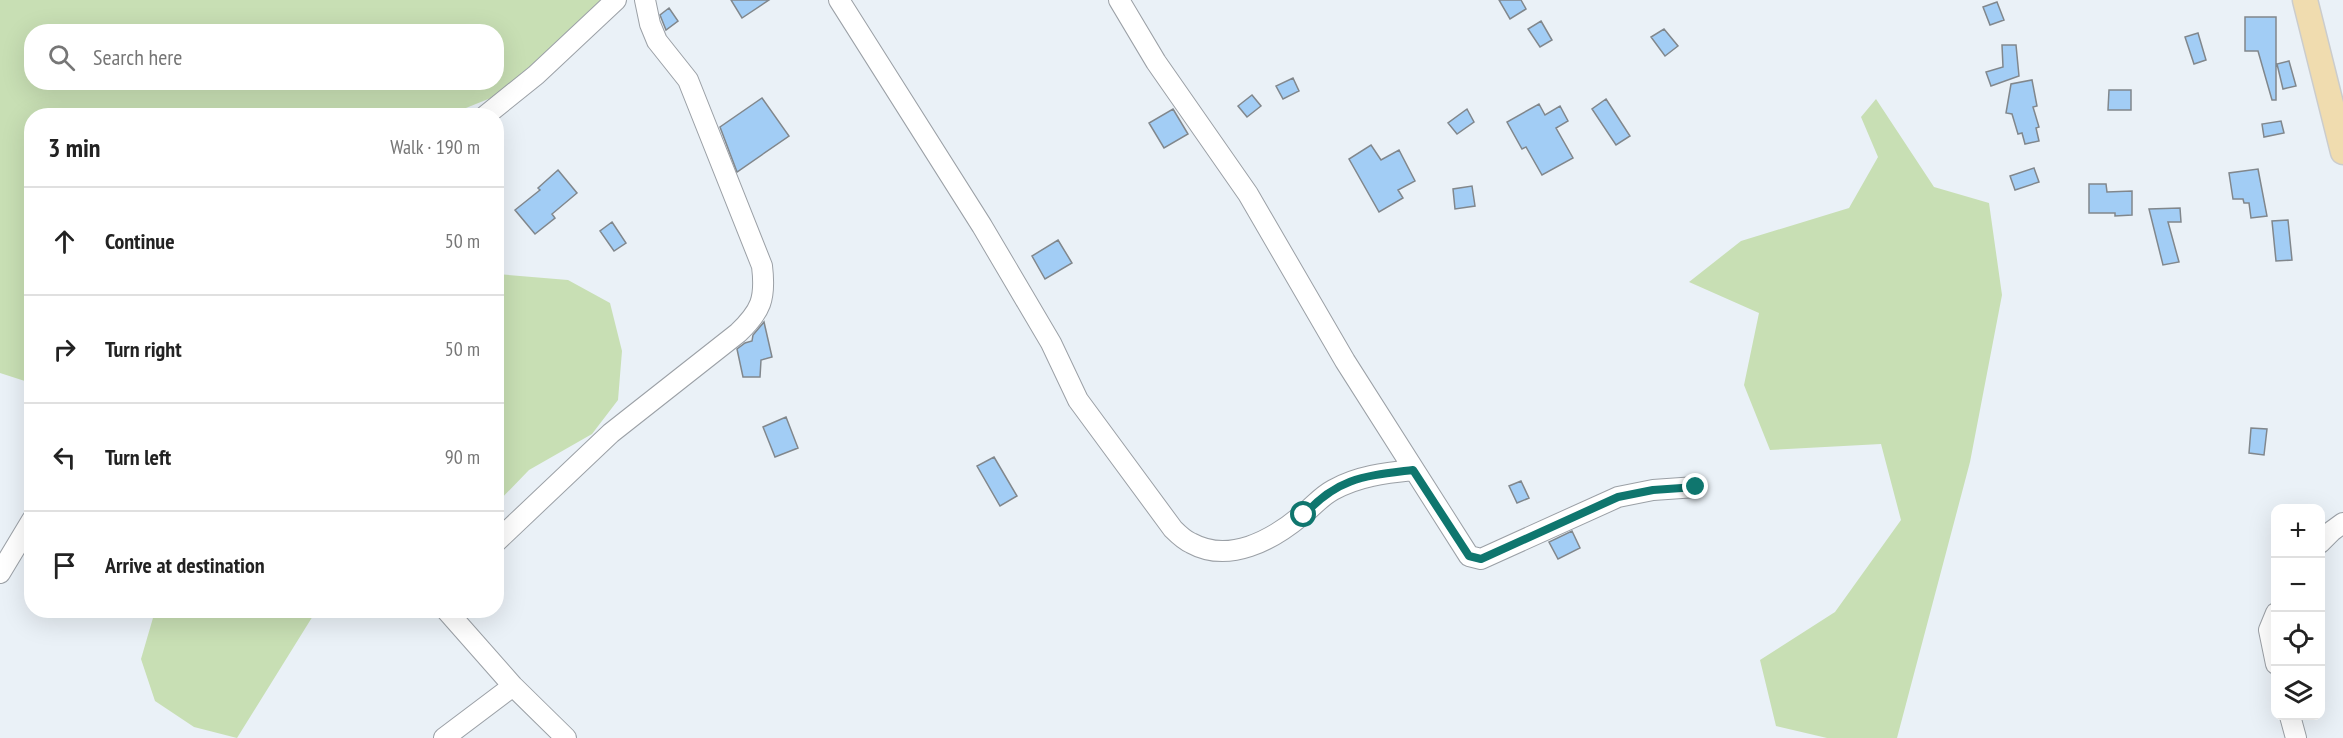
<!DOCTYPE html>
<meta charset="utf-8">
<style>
:root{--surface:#fff;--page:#f2f2f2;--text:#222;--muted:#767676;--line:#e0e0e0}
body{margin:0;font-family:"PT Sans Narrow",sans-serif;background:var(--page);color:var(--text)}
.controls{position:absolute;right:18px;bottom:18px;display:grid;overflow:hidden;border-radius:12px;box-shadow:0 6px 24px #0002}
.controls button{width:54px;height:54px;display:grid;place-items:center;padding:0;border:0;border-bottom:2px solid var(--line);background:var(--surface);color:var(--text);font:30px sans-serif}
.stop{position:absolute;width:18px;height:18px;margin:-14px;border:4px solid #0f766e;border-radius:50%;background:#fff}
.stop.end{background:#0f766e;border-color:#fff;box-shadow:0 2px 6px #0008}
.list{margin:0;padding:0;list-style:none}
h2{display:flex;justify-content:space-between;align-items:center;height:78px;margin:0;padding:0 24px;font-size:26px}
h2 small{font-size:20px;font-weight:400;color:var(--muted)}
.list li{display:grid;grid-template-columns:39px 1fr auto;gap:18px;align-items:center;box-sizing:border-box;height:108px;padding:0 24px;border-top:2px solid var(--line)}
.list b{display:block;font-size:22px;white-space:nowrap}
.list em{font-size:20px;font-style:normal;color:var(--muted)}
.icon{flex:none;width:33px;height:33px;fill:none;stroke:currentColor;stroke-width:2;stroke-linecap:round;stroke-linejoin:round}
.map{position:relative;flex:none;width:2343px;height:738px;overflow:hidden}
.search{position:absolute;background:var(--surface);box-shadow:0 6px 24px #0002;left:24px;top:24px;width:480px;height:66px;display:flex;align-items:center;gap:15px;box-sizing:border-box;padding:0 21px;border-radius:24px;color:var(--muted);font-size:22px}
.panel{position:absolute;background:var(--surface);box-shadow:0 6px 24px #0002;left:24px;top:108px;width:480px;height:510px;border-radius:24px}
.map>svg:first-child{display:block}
.green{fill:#c8dfb4;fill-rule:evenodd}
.building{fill:#a2cdf5;stroke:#81878c;stroke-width:1.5}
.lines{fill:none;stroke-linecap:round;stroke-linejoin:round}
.minor-casing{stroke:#9ba0a6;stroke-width:22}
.major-casing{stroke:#cbcccc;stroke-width:27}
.minor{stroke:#fff;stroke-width:20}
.major{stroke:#f0dcaf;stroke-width:24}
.route{stroke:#0f766e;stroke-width:8}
</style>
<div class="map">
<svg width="2343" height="738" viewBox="0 0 2343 738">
<rect width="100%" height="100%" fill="#eaf1f7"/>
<path class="green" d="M0,0H615L508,91L466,108L441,115L32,116L31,383L0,373ZM32,32H496V82H32Z
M1876,99L1934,187L1989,203L2002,295L1970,462L1897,738H1827L1776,726L1760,660L1835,612L1901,520L1881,444L1770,450L1744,385L1759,313L1689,282L1741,241L1849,208L1878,157L1861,117Z
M497,274L568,280L610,303L622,351L618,400L592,434L529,470L497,503Z
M155,611V610L316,611L237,738L194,727L155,701L141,659Z"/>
<path class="building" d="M731,0H769L742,18Z
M1499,0H1521L1526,9L1510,19Z
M1997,2L2004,20L1990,25L1983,7Z
M669,8L678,21L666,30L660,15Z
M2245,17H2276V100H2272L2258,51H2245Z
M1541,21L1552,40L1540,47L1528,29Z
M1664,29L1678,46L1665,56L1651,37Z
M2198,33L2206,60L2194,64L2185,37Z
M2002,45H2016L2019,76L1991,86L1986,72L2003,67Z
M2289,61L2296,86L2283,89L2277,64Z
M1293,78L1299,91L1283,99L1276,86Z
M2032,80L2037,106L2033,107L2039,127L2036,128L2039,141L2025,144L2022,133L2018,134L2012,114L2006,113L2011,84Z
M2109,90H2131V110H2108Z
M1252,95L1261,106L1247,117L1238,106Z
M762,98L789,136L737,172L720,127Z
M1606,99L1630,136L1616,145L1592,109Z
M1539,104L1545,115L1560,106L1568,121L1556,128L1573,158L1542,175L1526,147L1522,149L1507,122Z
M1173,109L1188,134L1164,148L1149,123Z
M1467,109L1474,122L1457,134L1448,123Z
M2281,121L2284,133L2264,137L2262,124Z
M1371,145L1381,160L1399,150L1415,181L1398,190L1403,198L1379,212L1349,159Z
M2034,168L2039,182L2015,190L2010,176Z
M2258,169L2267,216L2251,218L2249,203H2244L2243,199H2233L2229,173Z
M558,170L577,193L552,214L555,218L535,234L515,210L540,190L538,188Z
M2089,184H2106L2107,192L2132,191V215L2115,216V213H2089Z
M1472,186L1475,206L1455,209L1453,189Z
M2180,208L2181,222H2168L2179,262L2163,265L2149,209Z
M2288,220L2292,260L2276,261L2272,221Z
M612,222L626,243L614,251L600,231Z
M1058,240L1072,263L1045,279L1032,256Z
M764,322L772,357L761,360L760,377H743L737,349L745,343L752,341L753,335Z
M786,417L798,448L775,457L763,427Z
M2251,428L2267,429L2264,455L2249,453Z
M994,457L1017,496L1000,506L977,466Z
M1521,481L1529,498L1517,503L1509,486Z
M1572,531L1580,548L1558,559L1549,542Z"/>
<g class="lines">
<defs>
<path id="minor" d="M839,0L982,226L1051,343L1078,400L1173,529C1178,534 1184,540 1191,543C1229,564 1272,540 1301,516C1313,507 1320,497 1333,490C1358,476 1385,473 1413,470
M1119,0L1156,62L1248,194L1345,361L1469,556L1481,559L1618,497L1653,490L1696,487
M485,116L536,75L616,0
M496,542L611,433L738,333C761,311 766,299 762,266L688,80L657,41L650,24L645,0
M2320,543L2332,531L2343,523
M0,573L32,520
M446,610L513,686L566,738
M2276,613L2269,630L2276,664
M2290,716L2296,738
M444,738L513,686"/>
<path id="major" d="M2305,0L2343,152"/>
</defs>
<use href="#minor" class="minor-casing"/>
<use href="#major" class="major-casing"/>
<use href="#minor" class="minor"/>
<use href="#major" class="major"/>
</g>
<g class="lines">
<path class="route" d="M1304,515C1338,477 1365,476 1413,470L1469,556L1481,559L1618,497L1653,490L1696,487"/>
</g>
</svg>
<div class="controls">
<button>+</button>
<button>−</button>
<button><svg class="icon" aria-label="locate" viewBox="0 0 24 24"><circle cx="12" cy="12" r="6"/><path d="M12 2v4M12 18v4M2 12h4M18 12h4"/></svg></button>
<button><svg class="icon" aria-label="layers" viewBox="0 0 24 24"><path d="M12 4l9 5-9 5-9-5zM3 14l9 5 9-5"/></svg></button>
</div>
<div class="stop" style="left:1304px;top:515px"></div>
<div class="stop end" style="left:1696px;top:487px"></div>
<div class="search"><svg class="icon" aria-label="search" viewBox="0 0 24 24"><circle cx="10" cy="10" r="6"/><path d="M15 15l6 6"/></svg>Search here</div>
<section class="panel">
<h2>3 min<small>Walk · 190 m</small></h2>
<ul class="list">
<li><svg class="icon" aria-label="ahead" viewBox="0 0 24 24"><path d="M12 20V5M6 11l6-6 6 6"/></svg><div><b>Continue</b></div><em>50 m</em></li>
<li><svg class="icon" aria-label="right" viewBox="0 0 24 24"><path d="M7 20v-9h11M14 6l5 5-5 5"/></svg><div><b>Turn right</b></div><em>50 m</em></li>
<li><svg class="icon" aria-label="left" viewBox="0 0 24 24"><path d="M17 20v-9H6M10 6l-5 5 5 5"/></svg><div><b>Turn left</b></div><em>90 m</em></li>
<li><svg class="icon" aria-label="arrive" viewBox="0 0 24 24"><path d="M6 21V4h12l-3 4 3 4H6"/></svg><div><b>Arrive at destination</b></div></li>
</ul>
</section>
</div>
